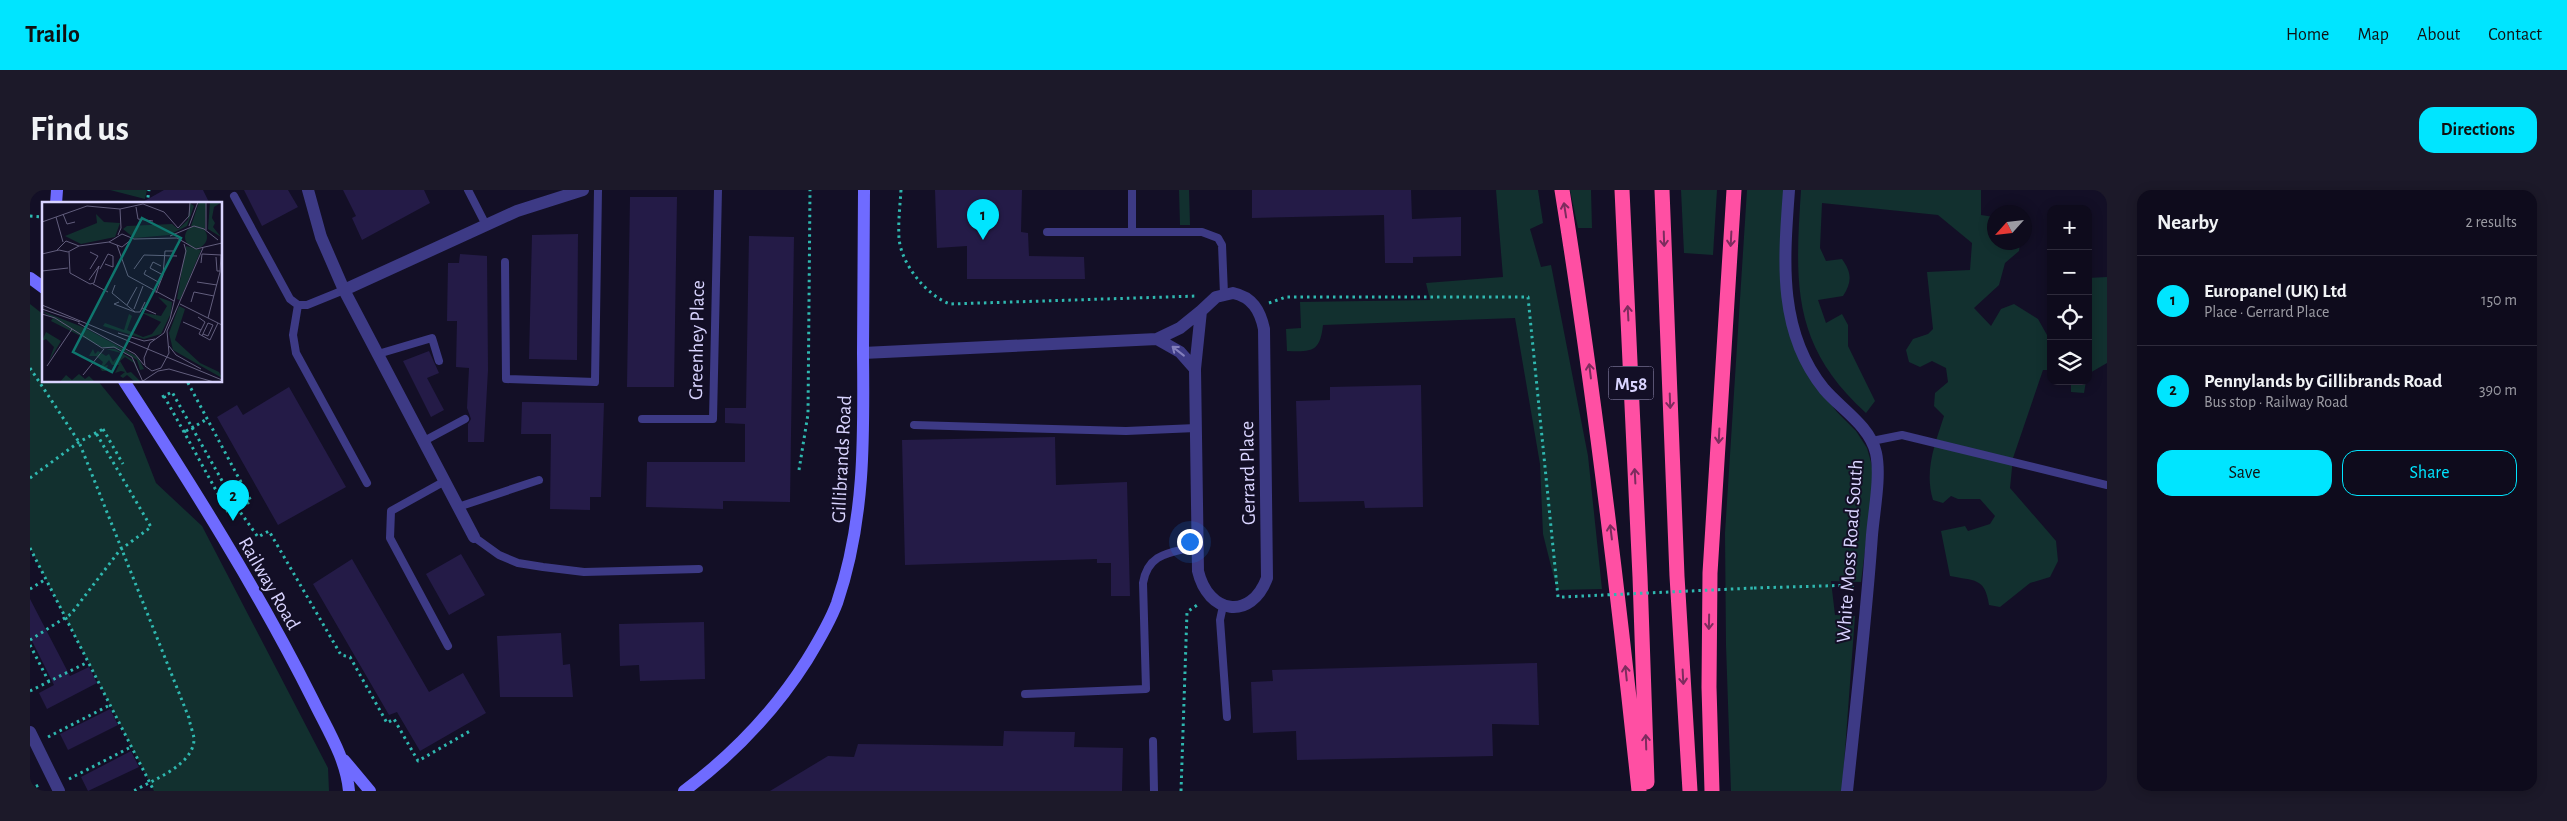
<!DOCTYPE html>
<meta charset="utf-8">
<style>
:root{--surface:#0e0b1c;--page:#1c1929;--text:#f1f3f6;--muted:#9b9ba3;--line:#2e2b3b;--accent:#00e5ff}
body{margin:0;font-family:"Alegreya Sans",sans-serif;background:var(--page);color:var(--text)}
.controls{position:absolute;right:15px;top:15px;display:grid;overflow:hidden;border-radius:10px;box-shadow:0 2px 12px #0003}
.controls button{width:45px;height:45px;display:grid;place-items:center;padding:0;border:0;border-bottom:1px solid var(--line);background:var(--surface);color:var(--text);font:25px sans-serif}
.compass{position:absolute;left:1957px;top:15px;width:45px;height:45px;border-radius:50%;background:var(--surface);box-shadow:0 2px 12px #0003;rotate:243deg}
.you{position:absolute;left:1159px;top:351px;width:18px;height:18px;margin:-12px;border:4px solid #fff;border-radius:50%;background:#1a73e8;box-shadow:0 0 0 8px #1a73e833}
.badge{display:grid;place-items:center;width:32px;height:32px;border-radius:50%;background:var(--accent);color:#111;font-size:16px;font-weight:700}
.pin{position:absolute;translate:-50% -41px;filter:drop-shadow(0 1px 2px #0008)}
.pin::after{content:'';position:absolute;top:26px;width:18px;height:15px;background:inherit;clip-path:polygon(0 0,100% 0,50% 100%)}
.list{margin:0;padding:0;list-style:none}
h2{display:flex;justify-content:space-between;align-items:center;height:65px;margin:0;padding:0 20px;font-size:21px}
h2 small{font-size:16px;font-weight:400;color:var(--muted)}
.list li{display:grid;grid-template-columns:32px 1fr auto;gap:15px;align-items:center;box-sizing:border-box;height:90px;padding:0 20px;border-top:1px solid var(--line)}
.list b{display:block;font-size:19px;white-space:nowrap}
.list p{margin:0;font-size:16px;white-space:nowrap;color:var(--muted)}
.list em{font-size:16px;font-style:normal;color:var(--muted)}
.actions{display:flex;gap:10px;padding:15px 20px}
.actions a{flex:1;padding:11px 0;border:1px solid var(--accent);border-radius:15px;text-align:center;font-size:18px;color:var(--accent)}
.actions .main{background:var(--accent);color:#111}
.icon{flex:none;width:28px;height:28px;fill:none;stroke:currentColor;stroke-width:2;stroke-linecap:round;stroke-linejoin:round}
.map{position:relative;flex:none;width:2077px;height:601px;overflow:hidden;border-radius:15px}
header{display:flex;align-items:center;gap:30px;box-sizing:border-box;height:70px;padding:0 25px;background:var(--accent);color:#111}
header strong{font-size:24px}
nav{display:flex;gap:28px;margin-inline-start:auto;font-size:18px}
.intro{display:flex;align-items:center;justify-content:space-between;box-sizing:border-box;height:120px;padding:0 30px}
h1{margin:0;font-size:35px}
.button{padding:12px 22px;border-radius:15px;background:var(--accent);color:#111;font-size:18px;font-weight:700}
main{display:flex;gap:30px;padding:0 30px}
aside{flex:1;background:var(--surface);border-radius:15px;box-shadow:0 2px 12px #0003}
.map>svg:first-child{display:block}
.green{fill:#12302f}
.building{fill:#241b47}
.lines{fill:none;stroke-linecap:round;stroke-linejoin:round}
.path{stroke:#2fb8b0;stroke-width:3;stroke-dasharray:2.5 4;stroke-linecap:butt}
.lane{stroke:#3d3a85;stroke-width:8}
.street{stroke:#3d3a85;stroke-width:12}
.secondary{stroke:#6f6bff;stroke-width:12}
.highway{stroke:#ff4fa3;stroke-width:15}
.path-bridge{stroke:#2fb8b0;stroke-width:3;stroke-dasharray:2.5 4;stroke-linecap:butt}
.oneway{stroke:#7d2c5e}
.oneway2{stroke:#837fbc}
.labels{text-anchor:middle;stroke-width:4;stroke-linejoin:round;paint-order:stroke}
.shield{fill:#130f26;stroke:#9e99be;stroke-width:1}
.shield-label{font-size:19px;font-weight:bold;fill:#d9d4ff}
.street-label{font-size:20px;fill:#d9d4ff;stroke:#130f26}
.inset-road{fill:none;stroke:#625e7d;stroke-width:1}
.view{fill:#0f766e;fill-opacity:0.15;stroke:#0f766e;stroke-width:2.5}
.inset-edge{fill:none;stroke:#d9d4ff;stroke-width:2.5}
</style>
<header>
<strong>Trailo</strong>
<nav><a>Home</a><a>Map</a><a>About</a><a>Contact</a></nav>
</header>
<div class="intro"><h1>Find us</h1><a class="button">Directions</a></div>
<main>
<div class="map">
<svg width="2077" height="601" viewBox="0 0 2077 601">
<rect width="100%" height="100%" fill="#130f26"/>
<path class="green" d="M80,0H117L115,9Z
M1149,0H1159L1160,35H1150Z
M1466,0H1508L1513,33L1500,39L1511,77L1521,75L1558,266L1572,399L1527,400L1513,344L1510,274L1485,128L1293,135C1290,162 1282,162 1257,161L1256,139L1271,138L1270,112L1400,110L1396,93L1473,87Z
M1540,0H1561L1562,38H1548Z
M1651,0H1687L1683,65L1654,63Z
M1717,0H1754L1751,81L1783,191L1807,222L1826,241L1837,258L1841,272L1844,289L1831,392L1801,391L1805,425L1825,426L1812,601H1701L1696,455L1695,343Z
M1771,0H1951V25L1964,27V52L1990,53L1989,61L1975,73L1969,95L1944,118L1961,136L1971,119L1984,114L2008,129L2017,145L2021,144V180H2013L1983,268L1980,298L2026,351L2028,371L2020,387L2000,393L1970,417L1959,415C1955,387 1944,391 1920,386L1911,341L1935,336L1938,341L1960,334L1965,326L1950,309H1928L1921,306L1913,313L1903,310C1894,281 1905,254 1914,226L1904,216L1905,203L1918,192L1916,178L1902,171L1890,177L1879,172L1876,160L1883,149L1898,144L1903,139L1897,82L1940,80L1942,53L1908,25L1792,13L1790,58L1796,71L1812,69C1822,83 1822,92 1813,106L1788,110L1796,133L1812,124L1818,135V156L1845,211L1836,223C1761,155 1765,93 1771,0Z
M2077,87V173L2058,184V88Z
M0,114L14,125V191H68L103,234L126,293L172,336L298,578L299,601H124L0,358Z
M2041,191H2056L2054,203L2041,202Z"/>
<path class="building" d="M134,0H173L180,14H109Z
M214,0H258L268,17L232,36Z
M313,0H394L400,13L332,50L322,28L326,26Z
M905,0H992L991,42L998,43L999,66L1054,67L1055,89H937V56L907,58Z
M1222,0H1381L1382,29L1431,27V66L1383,67V73H1355L1354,25L1222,28Z
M600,7H647L644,197H597Z
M548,44L547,170L499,169L502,45Z
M719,46L764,47L760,312L693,311V319L616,317L617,272H715V234L695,233V218H716Z
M430,64L457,66L458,180L454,252H438V234L441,229L437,218L439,178L426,177L427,131H417L418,73H429Z
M399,161L409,183L397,188L414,220L401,227L373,171Z
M1391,195L1393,317L1335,318L1334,311L1269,312L1266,211L1300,210V197Z
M259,197L316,297L248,335L187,227L207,215L213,225Z
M492,212L574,213L571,307H560V320L520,319L521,244H491Z
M1025,247L1026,295L1097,292L1100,406H1081V373H1067V369L875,375L872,250Z
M431,364L455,405L419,425L396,384Z
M322,369L399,502L433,483L456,523L390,561L367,522L359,525L283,394Z
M0,409L40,486L59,477L67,493L17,519L9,503L24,495L0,447Z
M674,432L675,489L610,491L609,475L590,476L589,434Z
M531,443L533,475L540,474L543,507H470L467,446Z
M1507,473L1509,535L1462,534L1463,566L1267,570L1266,541L1223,543L1221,492L1243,491L1242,480Z
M80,519L88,535L38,560L30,544Z
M974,541L1045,542L1044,557L1093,558L1092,601H740L798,566L824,567L828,554L973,556Z
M101,561L109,577L58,601L51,587Z"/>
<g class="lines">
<path class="path" d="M871,0C870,16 868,32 869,48C871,74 896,105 920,114L1167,106
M117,14L119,0
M0,26L14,27
M1239,113L1256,107H1498L1528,407H1532
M0,178L49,252L159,528C160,535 163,542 164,548C165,575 122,590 104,601
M134,206L154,242
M132,207L142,202L208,319L221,311L157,191
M167,235L177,229
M73,239L93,274
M156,241L154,242L199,324L208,319L228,347L239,341L311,465L320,467L357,533L364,529L388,571L440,541
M769,280L778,224L780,0
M0,288L49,252L75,238
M0,358L124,601
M1724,398L1825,395
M0,399L16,389
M0,450L41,424L90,360L121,337L66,243
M0,455L19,492
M0,501L58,472
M18,547L80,515
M39,589L101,557
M0,599L11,594
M1151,601L1157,422L1170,413"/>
<path class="lane" d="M438,0L456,35
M1102,0V42
M204,6L260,109L268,115H277L314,100
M1017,42H1172L1188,48L1192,55L1194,104
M475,72L476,189L565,192L568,0
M268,115L263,145L266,163L337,293
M348,164L402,148L409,171
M612,229H683L688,0
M884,235L1096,241L1166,238
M394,251L435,229
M1842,251L1872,245L2077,295
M415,291L361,321L360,348L418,456
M428,317L509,290
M444,347L469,365L488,373L513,377L554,382L669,379
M1193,416L1190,430L1197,527
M995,504L1116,499L1113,393C1118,362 1141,363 1167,356
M1123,551L1124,601"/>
<path class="street" d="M278,0L291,47L314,100L444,347
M1759,0C1754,69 1747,141 1794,199C1811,219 1840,236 1846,263C1851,286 1844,321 1842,345C1836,431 1826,516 1817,601
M314,100L487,21L553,0
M1203,103C1222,107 1230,120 1234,139L1237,388C1221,431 1178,424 1168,381L1165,179L1171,121L1186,107Z
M1127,149L1150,162L1165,179
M833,163L1127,149L1150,138L1171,121
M0,542L29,601"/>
<path class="secondary" d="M26,14L27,0
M0,88L14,98
M94,191C161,294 228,400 283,510C297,539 316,568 319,601
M314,570L340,601
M654,601C704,564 744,522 777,470C788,452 800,432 807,413C835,331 834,248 833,163C833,108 834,54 834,0"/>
<path class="highway" d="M1532,0C1564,200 1588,400 1609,601
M1592,0L1610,387L1617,592
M1632,0L1647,386L1660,601
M1682,601L1679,497L1680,383L1704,0"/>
<path class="path-bridge" d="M156,241L167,235
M1532,407L1724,398"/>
</g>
<defs><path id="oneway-shaft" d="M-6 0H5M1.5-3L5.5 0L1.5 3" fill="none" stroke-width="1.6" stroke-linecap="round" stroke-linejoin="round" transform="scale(1.25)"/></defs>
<g class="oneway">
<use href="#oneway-shaft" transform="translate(1535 20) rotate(-99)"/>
<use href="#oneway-shaft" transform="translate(1634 49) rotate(88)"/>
<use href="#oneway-shaft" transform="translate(1701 49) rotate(93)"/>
<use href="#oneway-shaft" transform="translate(1598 123) rotate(-93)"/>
<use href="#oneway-shaft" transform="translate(1560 181) rotate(-97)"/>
<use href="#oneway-shaft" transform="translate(1640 211) rotate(88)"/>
<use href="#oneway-shaft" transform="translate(1689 246) rotate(93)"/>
<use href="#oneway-shaft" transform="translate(1605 286) rotate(-93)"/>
<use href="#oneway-shaft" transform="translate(1581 342) rotate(-97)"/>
<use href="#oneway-shaft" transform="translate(1679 432) rotate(91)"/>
<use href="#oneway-shaft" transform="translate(1596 483) rotate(-96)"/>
<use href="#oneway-shaft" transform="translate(1653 487) rotate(87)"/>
<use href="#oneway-shaft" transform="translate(1616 552) rotate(-92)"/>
</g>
<use class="oneway2" href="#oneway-shaft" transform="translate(1148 161) rotate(-142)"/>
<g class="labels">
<rect class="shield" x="1578.5" y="176.5" width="45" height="33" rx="4"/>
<g class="shield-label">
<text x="1601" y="200">M58</text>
</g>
<g class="street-label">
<text transform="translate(666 150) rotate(-89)" y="7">Greenhey Place</text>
<text transform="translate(811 269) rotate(-87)" y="7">Gillibrands Road</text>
<text transform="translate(1217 283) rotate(-91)" y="7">Gerrard Place</text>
<text transform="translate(1819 361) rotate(-86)" y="7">White Moss Road South</text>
<text transform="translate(240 393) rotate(60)" y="7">Railway Road</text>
</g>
</g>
<g transform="translate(12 12)">
<rect width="180" height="180" fill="#130f26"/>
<path d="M157,0H164L163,27L149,24ZM168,0H180L172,5L170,16L173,21L171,25L179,35L166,27ZM148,1L152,4L145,24L127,33L92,36L81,27L85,24L130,22L136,27L146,18ZM54,12L62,20L78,21L73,35L39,42L23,34L55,21ZM143 35a11 11 0 1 1 22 0a11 11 0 1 1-22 0ZM144,44L159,48L138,98L135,97ZM116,95L130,100L129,111L119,132L102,137L61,124L63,121L82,128L87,112L90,114L85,128L101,135L110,132L119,120L98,110L119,114L125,104ZM137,104L143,107L133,138L158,161L177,170L180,176L131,148L127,131ZM0,109L43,126L96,155L102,167L98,168L95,158L87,153L76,146H62L9,119L11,116ZM4,130L19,139L7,159L12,145L4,137L0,139ZM51,147L53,152L56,149L64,154L67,152L71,160L79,151L64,147H73L93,159L96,172L92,161L83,155L78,159L85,171L89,170L99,180H93L85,173L81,176L78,174L83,170L79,169L73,171L77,163H70L67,158L62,164L66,163L64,169H60L58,166L61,160L54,154H47ZM37,172L43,177L47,174L53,180H18L24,173L30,178Z" fill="#12302f"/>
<path class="inset-road" d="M101,2L122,10L136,26L147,14L148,0M94,5L96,17L111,19M21,12L25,22L33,20M14,15L21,40M0,20L45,4L78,7L101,2M147,24L156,0M164,28V0M76,33L79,26L78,7M128,34L152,24L162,27L176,38M67,40L80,45L90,37M142,42L144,49L128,117L122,131L108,141L102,156L103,164L110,169L119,166L127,151L125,129L161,46M75,43L86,74L132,99M15,48L24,39L37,44M27,50L28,71L48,82M0,52L17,48L26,50L37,44L67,40L80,32L92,37L135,36L154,47L180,41M174,55L175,69H178M159,61L160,52L179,53M119,64L111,60L108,66L121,73M48,67L56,54L48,50M58,67L66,52L71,54V65L63,62M92,67L102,53L135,54M104,68L102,72L118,81M0,69L26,66M47,78L57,64L52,81L48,82M155,80L175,83M51,82L66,90M73,83L70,91L93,110L72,102L77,100M114,91L121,73L123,49H132M149,100L152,90L172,94M138,102L180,123M0,103L180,178M85,103L95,85M100,106L114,112M0,107L38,120M92,107L101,84M93,110H98L103,100M0,112L13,116L60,146L72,145L90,155L101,180M156,115L163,120L157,132L168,138L176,121M166,116L178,70L179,53M141,120L159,128M36,121L93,152L102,163M76,131L102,139L113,137M160,134L166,121L171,123L166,134L161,132M127,144L134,153L159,167M5,164L30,127M116,169L127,167L172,180M41,173L62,147M101,179L116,169"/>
<path class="view" d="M100,16L139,36L70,170L31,150Z"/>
<rect width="180" height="180" class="inset-edge"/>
</g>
</svg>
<div class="controls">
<button>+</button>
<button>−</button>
<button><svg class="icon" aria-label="locate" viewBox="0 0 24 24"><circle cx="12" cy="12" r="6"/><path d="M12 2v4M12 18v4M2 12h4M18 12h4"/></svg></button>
<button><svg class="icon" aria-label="layers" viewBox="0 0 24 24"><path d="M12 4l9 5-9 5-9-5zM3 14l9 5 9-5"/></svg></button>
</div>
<svg class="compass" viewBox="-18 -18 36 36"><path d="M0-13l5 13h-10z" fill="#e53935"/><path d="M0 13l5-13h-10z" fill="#9b9ba3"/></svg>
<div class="you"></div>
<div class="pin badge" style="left:953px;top:50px">1</div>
<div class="pin badge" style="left:203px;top:331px">2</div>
</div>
<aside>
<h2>Nearby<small>2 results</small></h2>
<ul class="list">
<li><span class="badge">1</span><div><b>Europanel (UK) Ltd</b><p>Place · Gerrard Place</p></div><em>150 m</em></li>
<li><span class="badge">2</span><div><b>Pennylands by Gillibrands Road</b><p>Bus stop · Railway Road</p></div><em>390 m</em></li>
</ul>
<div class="actions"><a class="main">Save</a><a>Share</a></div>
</aside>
</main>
